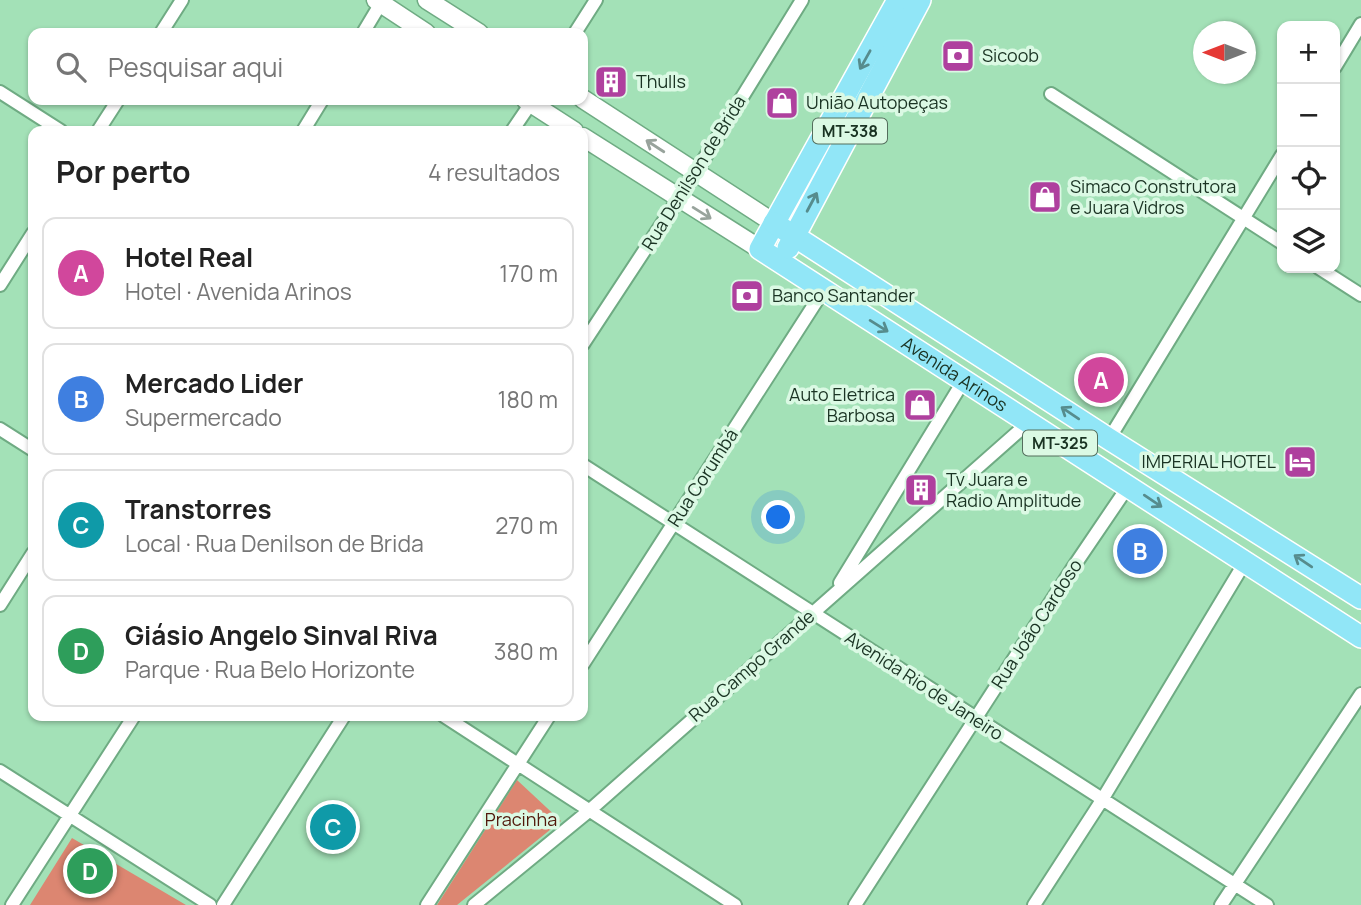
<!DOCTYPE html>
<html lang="pt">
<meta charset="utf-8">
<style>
:root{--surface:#fff;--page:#f6f6f6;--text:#222;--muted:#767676;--line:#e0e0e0;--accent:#ea580c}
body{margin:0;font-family:Manrope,sans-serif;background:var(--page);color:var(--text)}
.controls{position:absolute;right:21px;top:21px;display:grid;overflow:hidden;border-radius:14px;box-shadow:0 2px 5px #0004}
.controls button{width:63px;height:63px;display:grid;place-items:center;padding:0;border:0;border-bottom:2px solid var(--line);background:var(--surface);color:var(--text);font:35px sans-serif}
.compass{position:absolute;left:1193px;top:21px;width:63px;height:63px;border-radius:50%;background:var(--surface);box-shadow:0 2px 5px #0004;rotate:270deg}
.you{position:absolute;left:779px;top:518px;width:24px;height:24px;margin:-18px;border:5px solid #fff;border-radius:50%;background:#1a73e8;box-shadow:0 0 0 10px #1a73e833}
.badge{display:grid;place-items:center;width:46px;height:46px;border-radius:50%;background:var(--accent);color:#fff;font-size:23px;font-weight:700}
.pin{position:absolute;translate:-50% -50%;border:4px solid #fff;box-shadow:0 2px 7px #0006}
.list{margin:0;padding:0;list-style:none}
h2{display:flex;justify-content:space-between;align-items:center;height:91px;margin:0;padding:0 28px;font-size:30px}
h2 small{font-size:23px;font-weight:400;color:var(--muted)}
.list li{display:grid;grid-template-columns:46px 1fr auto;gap:21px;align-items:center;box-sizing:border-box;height:112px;margin:0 14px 14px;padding:0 14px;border:2px solid var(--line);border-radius:14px}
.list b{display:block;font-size:26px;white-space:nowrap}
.list p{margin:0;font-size:23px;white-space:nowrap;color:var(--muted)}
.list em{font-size:23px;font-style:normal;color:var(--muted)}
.icon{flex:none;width:38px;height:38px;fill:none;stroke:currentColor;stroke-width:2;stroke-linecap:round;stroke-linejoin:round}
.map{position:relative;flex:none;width:1361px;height:905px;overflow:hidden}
.search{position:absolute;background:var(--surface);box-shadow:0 2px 5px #0004;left:28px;top:28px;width:560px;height:77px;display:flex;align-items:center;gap:18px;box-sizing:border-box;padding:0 24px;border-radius:14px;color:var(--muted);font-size:26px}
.panel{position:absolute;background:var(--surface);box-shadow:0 2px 5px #0004;left:28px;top:126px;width:560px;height:595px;border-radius:14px}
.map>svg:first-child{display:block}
.green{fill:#dc8671}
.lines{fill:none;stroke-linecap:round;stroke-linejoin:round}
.minor-casing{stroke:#6fab83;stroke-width:16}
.secondary-casing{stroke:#6fab83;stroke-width:21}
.primary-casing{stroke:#fff;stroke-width:24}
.minor{stroke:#fff;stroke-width:12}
.secondary{stroke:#fff;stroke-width:18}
.primary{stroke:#91e6f7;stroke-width:21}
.oneway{stroke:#568c8d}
.oneway2{stroke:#98a39c}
.labels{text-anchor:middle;stroke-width:7;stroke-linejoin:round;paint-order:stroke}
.shield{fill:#dbf9e4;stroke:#546e5d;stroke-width:2}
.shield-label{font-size:16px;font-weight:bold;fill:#1a3323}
.poi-label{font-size:18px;fill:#1a3323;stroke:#dbf9e4;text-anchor:start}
.street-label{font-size:18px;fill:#1a3323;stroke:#dbf9e4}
.park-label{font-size:18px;fill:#51180b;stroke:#dbf9e4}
</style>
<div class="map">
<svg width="1361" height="905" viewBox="0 0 1361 905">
<rect width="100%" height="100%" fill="#a3e1b7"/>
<path class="green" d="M517,780L561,821L457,905H437Z
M72,838L186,905H30Z"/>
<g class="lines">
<defs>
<path id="minor" d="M161,33L182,0
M363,33L381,3
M575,33L596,0
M1335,67L1361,24
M0,92L61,131
M1051,94L1282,243
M98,131L118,100
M303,131L322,100
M512,131L531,103
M1319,268L1361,295
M0,285L33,233
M583,344L696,172L802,0
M0,429L33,450
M1109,439L1282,155
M583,465L1267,905
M840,583L964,380
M0,605L33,553
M583,664L823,291
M444,716L735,905
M0,771L210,905
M12,905L134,716
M223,905L344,716
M427,905L549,716
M474,905L590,810L1028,423
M855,905L1072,569L1129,485
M1034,905L1102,800L1245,562
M1221,905L1361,694"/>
<path id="secondary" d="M376,0L426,33
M427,0L479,33
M583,99L774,223
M526,100L574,131
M583,137L760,249"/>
<g id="primary">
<path id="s1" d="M898,0L760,249L1361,637"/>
<path d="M774,223L1109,439L1361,598"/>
<path d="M788,248L920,0"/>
</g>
</defs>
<use href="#minor" class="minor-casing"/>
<use href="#secondary" class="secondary-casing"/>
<use href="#primary" class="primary-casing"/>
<use href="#minor" class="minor"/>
<use href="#secondary" class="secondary"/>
<use href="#primary" class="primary"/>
</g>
<defs><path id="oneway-shaft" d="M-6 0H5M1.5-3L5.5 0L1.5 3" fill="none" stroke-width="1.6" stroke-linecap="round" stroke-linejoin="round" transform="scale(1.75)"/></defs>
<g class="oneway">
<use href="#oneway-shaft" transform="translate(865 60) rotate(119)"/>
<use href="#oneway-shaft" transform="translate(812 202) rotate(-62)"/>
<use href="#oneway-shaft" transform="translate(879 326) rotate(32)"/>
<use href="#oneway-shaft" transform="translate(1070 413) rotate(-146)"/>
<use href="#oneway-shaft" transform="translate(1153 501) rotate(34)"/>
<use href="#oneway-shaft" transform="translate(1303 561) rotate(-146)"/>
</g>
<g class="oneway2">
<use href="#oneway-shaft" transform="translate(655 146) rotate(-147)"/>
<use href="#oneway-shaft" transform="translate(702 213) rotate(32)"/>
</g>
<defs>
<symbol id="bank-square" viewBox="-11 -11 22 22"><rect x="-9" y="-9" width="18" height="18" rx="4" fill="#af409e" stroke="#dbf9e4"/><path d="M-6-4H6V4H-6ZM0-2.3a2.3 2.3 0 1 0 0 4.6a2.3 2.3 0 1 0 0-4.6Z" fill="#fff"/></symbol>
<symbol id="building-square" viewBox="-11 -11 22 22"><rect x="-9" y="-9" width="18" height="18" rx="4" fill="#af409e" stroke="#dbf9e4"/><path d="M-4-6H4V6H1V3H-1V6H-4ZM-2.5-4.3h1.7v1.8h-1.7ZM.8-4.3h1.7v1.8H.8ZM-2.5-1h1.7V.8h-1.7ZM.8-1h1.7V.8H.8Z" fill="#fff"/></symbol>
<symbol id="shop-square" viewBox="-11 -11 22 22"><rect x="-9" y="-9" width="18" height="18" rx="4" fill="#af409e" stroke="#dbf9e4"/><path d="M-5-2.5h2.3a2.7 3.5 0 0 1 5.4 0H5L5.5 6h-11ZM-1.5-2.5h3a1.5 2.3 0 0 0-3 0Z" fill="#fff"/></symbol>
<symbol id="hotel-square" viewBox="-11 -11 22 22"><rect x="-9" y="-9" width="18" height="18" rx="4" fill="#af409e" stroke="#dbf9e4"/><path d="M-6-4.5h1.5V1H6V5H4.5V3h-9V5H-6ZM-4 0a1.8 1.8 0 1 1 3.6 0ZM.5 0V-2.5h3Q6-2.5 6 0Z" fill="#fff"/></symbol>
</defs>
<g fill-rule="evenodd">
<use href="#bank-square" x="939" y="37" width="38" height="38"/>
<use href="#building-square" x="592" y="63" width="38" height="38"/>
<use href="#shop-square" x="763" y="84" width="38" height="38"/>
<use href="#shop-square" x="1026" y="178" width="38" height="38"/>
<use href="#bank-square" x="728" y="277" width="38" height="38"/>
<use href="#shop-square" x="901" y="386" width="38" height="38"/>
<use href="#hotel-square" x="1281" y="443" width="38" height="38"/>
<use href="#building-square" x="902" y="471" width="38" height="38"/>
</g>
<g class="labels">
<g class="shield">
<rect x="813" y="118.5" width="74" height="25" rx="5"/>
<rect x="1023" y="430.5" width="74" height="25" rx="5"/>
</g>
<g class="shield-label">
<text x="850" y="137">MT-338</text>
<text x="1060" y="449">MT-325</text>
</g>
<g class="poi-label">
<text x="982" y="62">Sicoob</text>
<text x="636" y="88">Thulls</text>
<text x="806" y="109">União Autopeças</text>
<text x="1070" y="193">Simaco Construtora<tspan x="1070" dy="21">e Juara Vidros</tspan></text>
<text x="772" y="302">Banco Santander</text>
<text x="895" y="401" text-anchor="end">Auto Eletrica<tspan x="895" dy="21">Barbosa</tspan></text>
<text x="1276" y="468" text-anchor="end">IMPERIAL HOTEL</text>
<text x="946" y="486">Tv Juara e<tspan x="946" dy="21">Radio Amplitude</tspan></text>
</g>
<g class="street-label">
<text transform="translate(694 173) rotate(-58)" y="6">Rua Denilson de Brida</text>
<text dy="6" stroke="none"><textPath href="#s1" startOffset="516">Avenida Arinos</textPath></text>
<text transform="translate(703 478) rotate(-57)" y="6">Rua Corumbá</text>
<text transform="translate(1037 624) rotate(-57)" y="6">Rua João Cardoso</text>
<text transform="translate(752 666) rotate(-41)" y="6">Rua Campo Grande</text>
<text transform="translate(924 686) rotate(33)" y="6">Avenida Rio de Janeiro</text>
</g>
<g class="park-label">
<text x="521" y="826">Pracinha</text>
</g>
</g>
</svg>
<div class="controls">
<button>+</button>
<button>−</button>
<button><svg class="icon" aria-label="locate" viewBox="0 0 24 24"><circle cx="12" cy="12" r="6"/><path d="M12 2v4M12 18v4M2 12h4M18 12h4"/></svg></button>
<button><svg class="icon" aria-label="layers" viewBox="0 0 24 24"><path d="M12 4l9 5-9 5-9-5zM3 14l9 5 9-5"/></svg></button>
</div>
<svg class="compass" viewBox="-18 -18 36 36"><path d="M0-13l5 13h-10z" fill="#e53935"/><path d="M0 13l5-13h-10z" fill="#767676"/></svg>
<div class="you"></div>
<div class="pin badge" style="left:1101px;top:380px;background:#d1479c">A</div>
<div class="pin badge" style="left:1140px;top:551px;background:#3f7fe0">B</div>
<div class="pin badge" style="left:333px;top:827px;background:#0f9aa8">C</div>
<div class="pin badge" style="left:90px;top:871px;background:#2e9e5b">D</div>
<div class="search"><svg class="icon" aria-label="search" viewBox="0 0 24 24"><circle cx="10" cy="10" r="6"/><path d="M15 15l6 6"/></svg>Pesquisar aqui</div>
<section class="panel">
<h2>Por perto<small>4 resultados</small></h2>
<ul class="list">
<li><span class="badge" style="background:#d1479c">A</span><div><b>Hotel Real</b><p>Hotel · Avenida Arinos</p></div><em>170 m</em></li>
<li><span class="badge" style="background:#3f7fe0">B</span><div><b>Mercado Lider</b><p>Supermercado</p></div><em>180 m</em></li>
<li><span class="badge" style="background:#0f9aa8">C</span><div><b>Transtorres</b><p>Local · Rua Denilson de Brida</p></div><em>270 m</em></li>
<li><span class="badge" style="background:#2e9e5b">D</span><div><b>Giásio Angelo Sinval Riva</b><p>Parque · Rua Belo Horizonte</p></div><em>380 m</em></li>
</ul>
</section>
</div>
